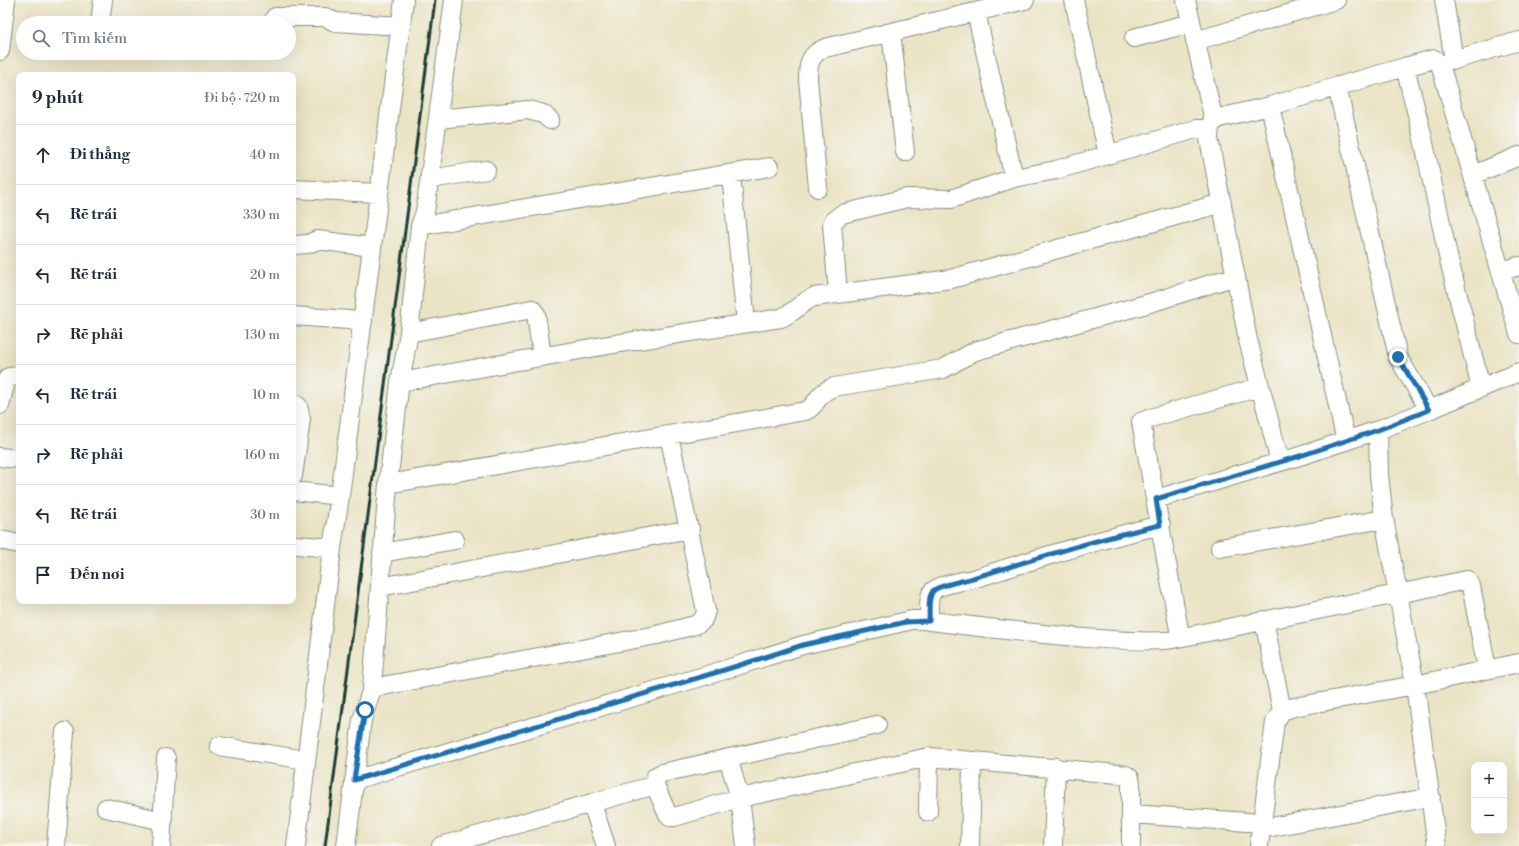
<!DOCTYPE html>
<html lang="vi">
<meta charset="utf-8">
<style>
:root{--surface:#fff;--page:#f2f2f3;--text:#1f2937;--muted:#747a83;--line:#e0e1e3}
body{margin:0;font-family:"Libre Bodoni",serif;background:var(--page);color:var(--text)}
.controls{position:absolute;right:12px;bottom:12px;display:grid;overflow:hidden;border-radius:8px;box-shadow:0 4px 16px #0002}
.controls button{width:36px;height:36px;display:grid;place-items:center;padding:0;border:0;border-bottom:1px solid var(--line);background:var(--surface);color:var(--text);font:20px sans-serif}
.stop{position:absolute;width:12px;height:12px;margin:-9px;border:3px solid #1f6fb2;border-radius:50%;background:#fff}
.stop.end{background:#1f6fb2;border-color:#fff;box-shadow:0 1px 4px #0008}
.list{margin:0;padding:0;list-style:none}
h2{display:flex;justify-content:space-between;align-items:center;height:52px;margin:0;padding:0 16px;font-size:17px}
h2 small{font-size:13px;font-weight:400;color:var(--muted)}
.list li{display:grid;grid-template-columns:26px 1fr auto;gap:12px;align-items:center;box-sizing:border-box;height:60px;padding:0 16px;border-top:1px solid var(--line)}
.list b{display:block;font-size:15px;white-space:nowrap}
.list em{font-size:13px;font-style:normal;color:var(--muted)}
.icon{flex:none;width:22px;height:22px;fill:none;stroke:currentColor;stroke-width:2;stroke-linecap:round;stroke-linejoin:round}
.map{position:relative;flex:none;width:1519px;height:846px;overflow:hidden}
.search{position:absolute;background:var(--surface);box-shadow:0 4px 16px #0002;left:16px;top:16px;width:280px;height:44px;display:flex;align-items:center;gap:10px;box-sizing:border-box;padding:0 14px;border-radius:22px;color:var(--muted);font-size:15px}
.panel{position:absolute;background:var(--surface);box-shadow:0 4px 16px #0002;left:16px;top:72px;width:280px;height:532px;border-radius:8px}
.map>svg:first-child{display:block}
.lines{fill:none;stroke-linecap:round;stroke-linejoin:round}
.minor-casing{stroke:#84907c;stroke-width:20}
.minor{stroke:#fff;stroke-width:18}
.rail{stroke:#1f3d34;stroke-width:3}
.route{stroke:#1f6fb2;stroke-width:5}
</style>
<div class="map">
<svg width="1519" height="846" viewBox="0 0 1519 846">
<rect width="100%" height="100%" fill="#f6f6f2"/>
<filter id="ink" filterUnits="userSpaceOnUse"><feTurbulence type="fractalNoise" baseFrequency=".025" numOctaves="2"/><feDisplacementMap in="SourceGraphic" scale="8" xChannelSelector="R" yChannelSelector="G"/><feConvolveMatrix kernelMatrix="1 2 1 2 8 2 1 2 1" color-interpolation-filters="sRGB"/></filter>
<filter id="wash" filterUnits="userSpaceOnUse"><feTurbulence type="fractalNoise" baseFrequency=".012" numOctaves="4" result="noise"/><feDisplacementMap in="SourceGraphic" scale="16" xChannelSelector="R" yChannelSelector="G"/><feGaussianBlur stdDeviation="0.9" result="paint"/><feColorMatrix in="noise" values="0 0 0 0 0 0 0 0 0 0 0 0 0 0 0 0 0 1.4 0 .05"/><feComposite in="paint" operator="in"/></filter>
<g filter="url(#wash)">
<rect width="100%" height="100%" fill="#eae4c4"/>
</g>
<g filter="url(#ink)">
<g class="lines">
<defs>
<path id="minor" d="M1074,0L1108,155
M1186,0L1214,121
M1444,0L1454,60L1519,41
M976,12L1014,178
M275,17H325L335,22L401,26
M100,23L103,0
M891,32L905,152
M1134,38L1191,23
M1195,41L1336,0
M0,51L6,0
M1405,67L1434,59L1440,64L1519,334
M1337,86L1398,357L1429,410L1519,372
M1270,106L1346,441
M438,119L528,110L543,114L550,120
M731,175L746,323
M1473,175L1519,156
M430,179L486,170
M818,188L808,79C808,63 810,54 825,48L1025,0
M293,189L379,193
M420,226L769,167
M293,245L308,244L317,240L372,247
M1501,271L1519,266
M838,292L832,225L834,220L842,214L907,198L951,199L1014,178L1056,170L1196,129H1209
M293,316L363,321
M409,333L532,309L536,314L542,357
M400,382L608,345L781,318C794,313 801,302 814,297L951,279L1222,203
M1260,387L1154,417L1141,422L1180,635L1183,637L1467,580L1471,586L1487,669
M293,403L298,406L301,419L293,476
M0,405L6,381L9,377L19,376
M1378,430L1379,475L1384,519L1415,685L1437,846
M0,457L19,459
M1280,462L1248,340L1209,139L1210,125L1219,118L1270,106L1405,67L1422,134L1448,256L1481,388
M388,484L805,411C817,407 816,393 834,387L943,369L975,351L1150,303L1236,276
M293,491L340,496
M1156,499L1300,456L1378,430L1429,410
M0,540L19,544
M297,545L332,548
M1220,548L1384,519
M382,553L455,540
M380,587L690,529
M1264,620L1282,711
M929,621C930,613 927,597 933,591C938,585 964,581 973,579C1035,559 1097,540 1161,525
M372,688L657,635L695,625L703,620L706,611L669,435
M877,725L662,773L656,776L655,785L667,813L670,817H674L740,798L929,757L1118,774L1126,775L1130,778L1131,784V846
M219,746L306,760
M728,758L740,798L746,846
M354,780L721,671L803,645L912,620H923C954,624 1171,652 1182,637
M592,804L606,846
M106,808L163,821
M928,812L929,757
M1131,814L1262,823
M1261,829L1431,797
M56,846L65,732
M161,846L166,758
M296,846L332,548L340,496L404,0
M346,846L362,720L372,688L388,484L400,382L409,333L420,226L425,212L454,0
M441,846L655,785
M970,846L972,762
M1053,846L1056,767
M1259,846L1275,722L1282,711L1294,707L1415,685L1519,663"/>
</defs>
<use href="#minor" class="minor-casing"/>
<use href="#minor" class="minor"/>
<path class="rail" d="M325,846L435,0"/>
</g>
</g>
<g class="lines" filter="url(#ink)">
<path class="route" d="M365,710L354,780L721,671L803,645L906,622L929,621C930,613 927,598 933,591C938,585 964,581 973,578C1035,559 1097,539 1160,525L1156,499L1300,456L1378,430L1429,410L1398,357"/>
</g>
</svg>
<div class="controls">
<button>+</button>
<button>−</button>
</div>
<div class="stop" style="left:365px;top:710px"></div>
<div class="stop end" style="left:1398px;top:357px"></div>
<div class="search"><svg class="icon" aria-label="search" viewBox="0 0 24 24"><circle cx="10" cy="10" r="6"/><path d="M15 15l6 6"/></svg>Tìm kiếm</div>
<section class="panel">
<h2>9 phút<small>Đi bộ · 720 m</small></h2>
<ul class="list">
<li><svg class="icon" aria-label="ahead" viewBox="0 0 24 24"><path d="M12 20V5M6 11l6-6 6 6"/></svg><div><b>Đi thẳng</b></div><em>40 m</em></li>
<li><svg class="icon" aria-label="left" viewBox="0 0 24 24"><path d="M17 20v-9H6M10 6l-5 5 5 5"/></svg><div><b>Rẽ trái</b></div><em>330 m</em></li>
<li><svg class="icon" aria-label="left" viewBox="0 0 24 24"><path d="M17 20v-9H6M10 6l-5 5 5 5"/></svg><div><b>Rẽ trái</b></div><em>20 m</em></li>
<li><svg class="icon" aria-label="right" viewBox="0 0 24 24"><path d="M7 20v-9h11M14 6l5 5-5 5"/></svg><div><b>Rẽ phải</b></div><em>130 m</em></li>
<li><svg class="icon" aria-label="left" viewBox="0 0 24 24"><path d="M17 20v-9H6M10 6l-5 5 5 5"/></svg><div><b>Rẽ trái</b></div><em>10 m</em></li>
<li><svg class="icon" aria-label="right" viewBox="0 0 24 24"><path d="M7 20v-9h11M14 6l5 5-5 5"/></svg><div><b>Rẽ phải</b></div><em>160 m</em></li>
<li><svg class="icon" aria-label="left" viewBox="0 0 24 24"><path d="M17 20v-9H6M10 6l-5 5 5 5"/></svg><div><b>Rẽ trái</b></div><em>30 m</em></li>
<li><svg class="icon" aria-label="arrive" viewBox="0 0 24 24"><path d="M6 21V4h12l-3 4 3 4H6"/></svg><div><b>Đến nơi</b></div></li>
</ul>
</section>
</div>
